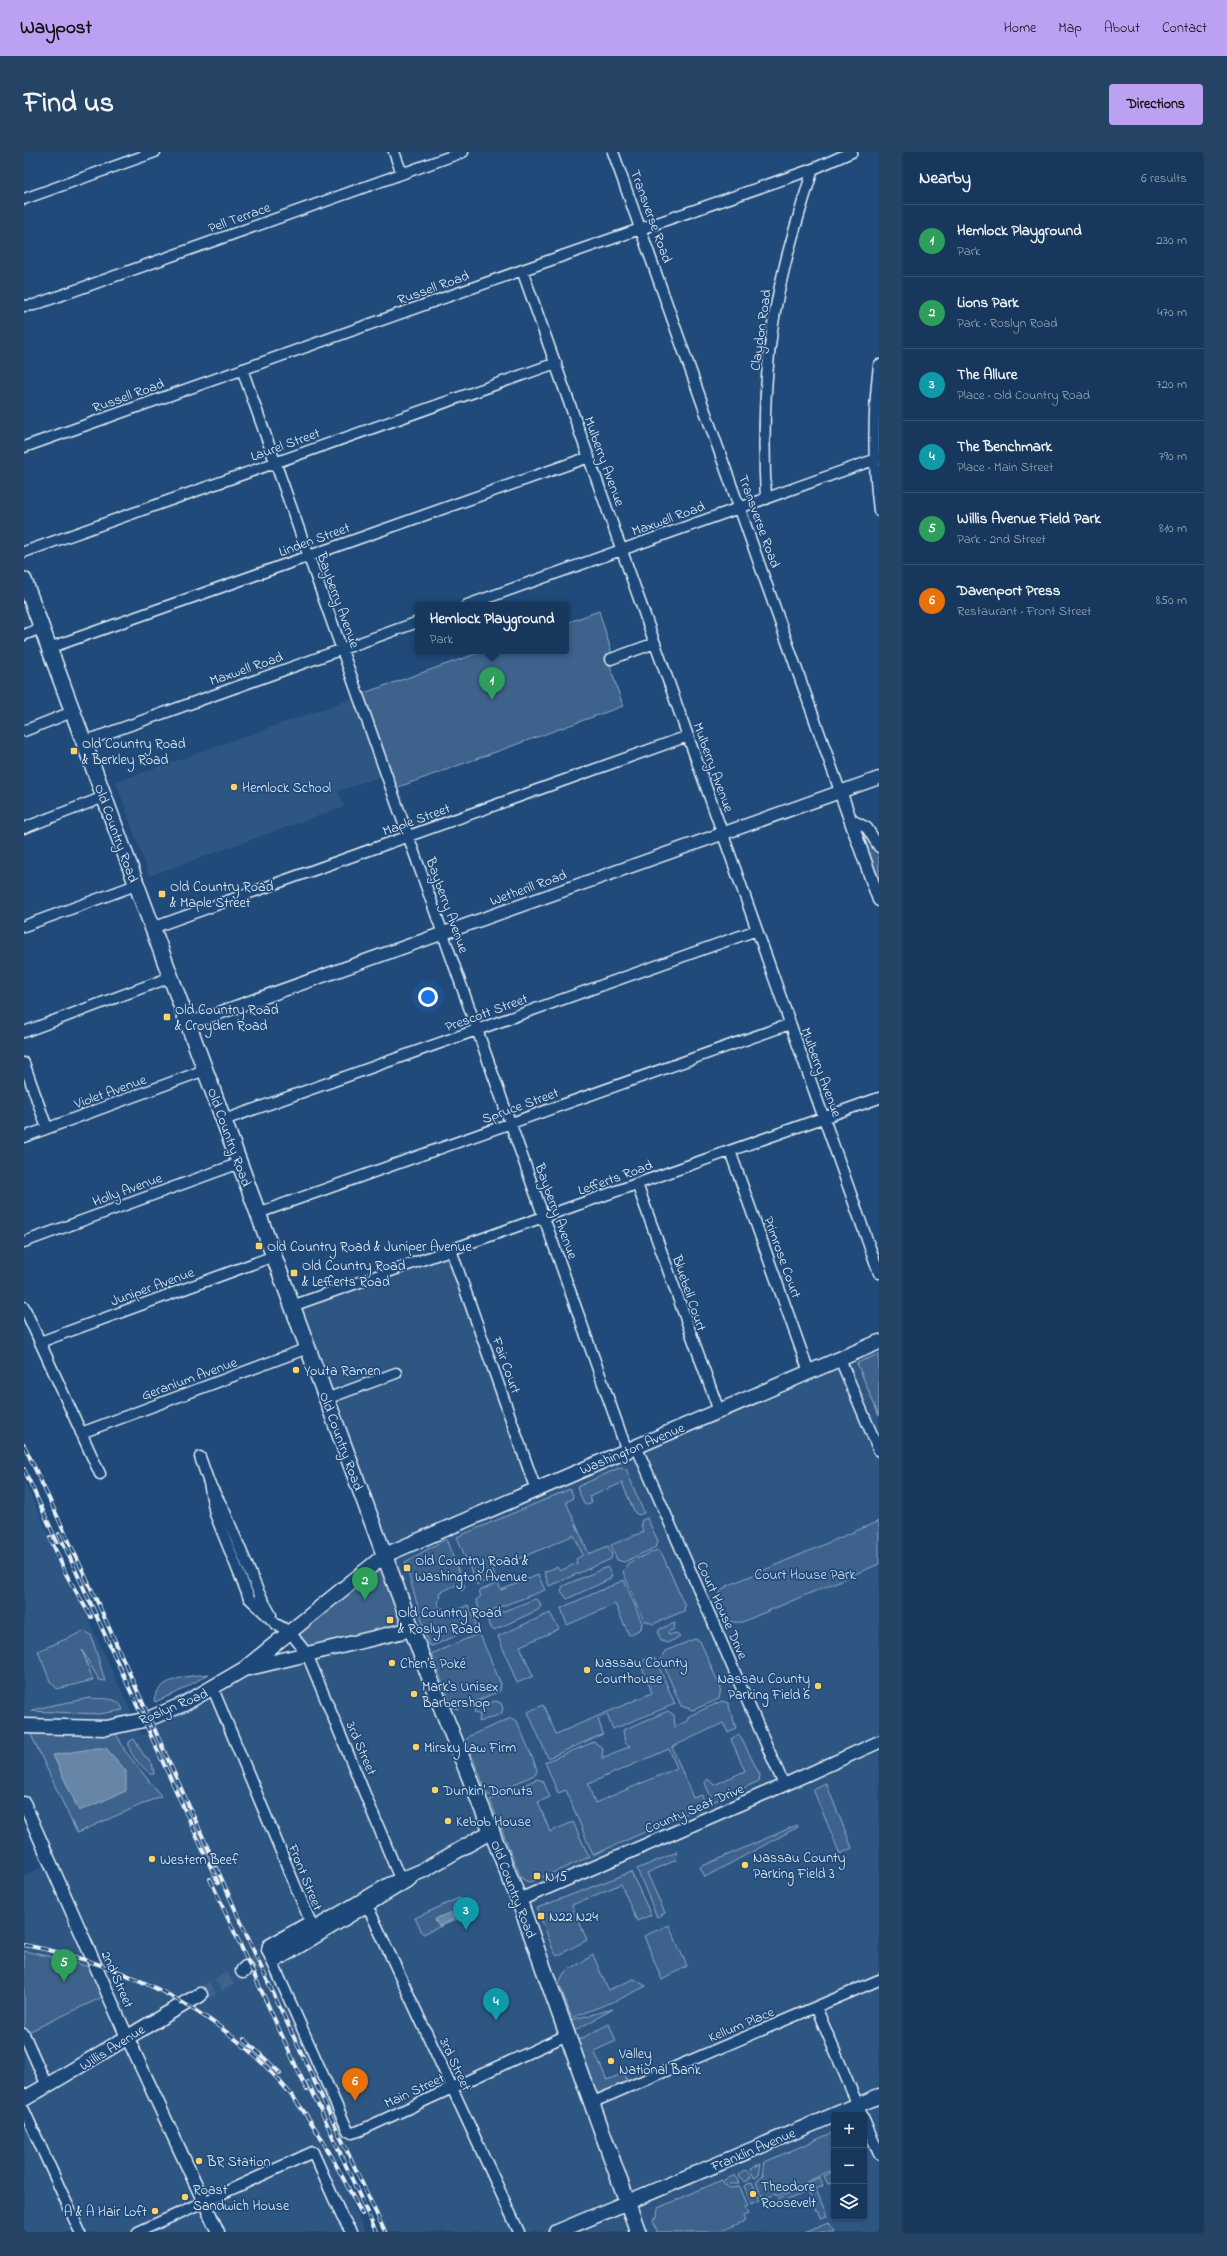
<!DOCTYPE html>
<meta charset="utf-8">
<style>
:root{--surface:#17385c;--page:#244365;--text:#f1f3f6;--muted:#9eacbb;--line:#365272;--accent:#bca0f2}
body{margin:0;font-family:"Indie Flower",sans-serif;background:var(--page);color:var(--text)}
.controls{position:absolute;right:12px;bottom:12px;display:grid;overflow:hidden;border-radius:4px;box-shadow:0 1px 3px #0004}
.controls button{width:36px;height:36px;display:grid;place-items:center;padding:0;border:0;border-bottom:1px solid var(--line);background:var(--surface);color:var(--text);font:20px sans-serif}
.you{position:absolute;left:404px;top:845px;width:14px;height:14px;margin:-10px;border:3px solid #fff;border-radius:50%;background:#1a73e8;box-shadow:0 0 0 6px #1a73e833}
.badge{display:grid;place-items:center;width:26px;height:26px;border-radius:50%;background:var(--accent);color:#fff;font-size:13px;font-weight:700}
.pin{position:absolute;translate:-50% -33px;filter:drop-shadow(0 1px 2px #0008)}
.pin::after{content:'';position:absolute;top:21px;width:14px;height:12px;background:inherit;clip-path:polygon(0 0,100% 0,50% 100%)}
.popup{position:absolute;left:391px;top:450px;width:154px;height:52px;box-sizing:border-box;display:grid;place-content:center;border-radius:4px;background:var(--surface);filter:drop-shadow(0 1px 3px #0005);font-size:13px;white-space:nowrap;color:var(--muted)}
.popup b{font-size:15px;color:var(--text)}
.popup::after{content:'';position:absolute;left:50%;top:100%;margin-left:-8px;border:8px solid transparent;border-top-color:var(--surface)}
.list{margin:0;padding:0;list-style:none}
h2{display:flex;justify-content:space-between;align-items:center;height:52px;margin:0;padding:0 16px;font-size:17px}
h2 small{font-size:13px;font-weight:400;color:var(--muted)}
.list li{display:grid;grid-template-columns:26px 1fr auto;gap:12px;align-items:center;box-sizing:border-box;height:72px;padding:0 16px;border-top:1px solid var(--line)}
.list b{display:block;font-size:15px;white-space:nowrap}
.list p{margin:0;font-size:13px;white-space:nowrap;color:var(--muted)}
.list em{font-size:13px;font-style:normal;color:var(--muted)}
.icon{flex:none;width:22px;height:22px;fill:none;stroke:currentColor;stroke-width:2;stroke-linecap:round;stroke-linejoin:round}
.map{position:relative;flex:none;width:855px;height:2080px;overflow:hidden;border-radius:4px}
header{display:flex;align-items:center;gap:24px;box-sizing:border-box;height:56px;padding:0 20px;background:var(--accent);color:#111}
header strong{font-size:19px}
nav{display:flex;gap:22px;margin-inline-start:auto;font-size:14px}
.intro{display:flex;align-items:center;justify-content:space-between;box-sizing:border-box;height:96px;padding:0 24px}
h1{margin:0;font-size:28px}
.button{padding:10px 18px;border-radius:4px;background:var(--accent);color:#111;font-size:14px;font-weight:700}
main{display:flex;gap:24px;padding:0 24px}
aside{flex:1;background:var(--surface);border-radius:4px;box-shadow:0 1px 3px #0004}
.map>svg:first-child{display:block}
.built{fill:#2e5683;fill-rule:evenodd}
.green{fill:#3c628c;stroke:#92aac2;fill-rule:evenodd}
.water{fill:#6685a7;stroke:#9ab0c7}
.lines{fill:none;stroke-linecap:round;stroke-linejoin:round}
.secondary-tunnel{stroke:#3d638d;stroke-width:14;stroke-dasharray:14 7;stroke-linecap:butt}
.minor-casing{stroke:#e8f1f8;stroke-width:13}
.tertiary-casing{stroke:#e8f1f8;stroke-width:15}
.secondary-casing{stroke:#e8f1f8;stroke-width:17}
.primary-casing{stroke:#e8f1f8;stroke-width:18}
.minor{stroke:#1f4a7a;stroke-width:10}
.tertiary{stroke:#1f4a7a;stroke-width:12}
.secondary{stroke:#1f4a7a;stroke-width:14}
.primary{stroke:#1f4a7a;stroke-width:15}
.rail-casing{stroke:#e8f1f8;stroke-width:4}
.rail{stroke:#1f4a7a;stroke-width:2.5;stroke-dasharray:8;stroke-linecap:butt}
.poi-dot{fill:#ffd166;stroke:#1f4a7a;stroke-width:1.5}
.labels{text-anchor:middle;stroke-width:3.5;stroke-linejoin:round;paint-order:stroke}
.street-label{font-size:14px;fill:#e8f1f8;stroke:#1f4a7a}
.poi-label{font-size:14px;fill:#e8f1f8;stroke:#1f4a7a;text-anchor:start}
.park-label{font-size:14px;fill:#d7e3ed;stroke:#1f4a7a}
</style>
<header>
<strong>Waypost</strong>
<nav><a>Home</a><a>Map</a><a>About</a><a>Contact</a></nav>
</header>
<div class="intro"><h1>Find us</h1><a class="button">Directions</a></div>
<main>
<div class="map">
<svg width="855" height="2080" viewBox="0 0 855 2080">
<rect width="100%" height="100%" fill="#1f4a7a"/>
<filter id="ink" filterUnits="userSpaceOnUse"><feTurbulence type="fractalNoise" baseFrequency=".025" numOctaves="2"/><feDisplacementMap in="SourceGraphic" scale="8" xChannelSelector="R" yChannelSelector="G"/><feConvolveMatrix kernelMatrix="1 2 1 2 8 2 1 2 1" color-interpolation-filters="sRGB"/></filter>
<g filter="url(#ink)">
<path class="built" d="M335,544L361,623L314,639L320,655L125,724L92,630Z
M427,1098L512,1338L855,1190V2080H361L325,2004L311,2010L341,2080H0V1882L10,1877L75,1818L42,1808L0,1799V1723L27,1712L0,1650V1329L118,1583L132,1579L127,1566L220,1517L388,1477L268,1154ZM810,1963H840V2065H810Z"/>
<path class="green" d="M575,459L587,498V517L599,554L369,637L337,542L460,499H542V471Z
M826,666L855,695V748Z
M855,1202V1264L833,1211Z
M597,1315L602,1317L620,1361L615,1363L611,1361L598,1331L565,1345L568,1351L564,1353L560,1352L553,1335Z
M546,1337L549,1343L548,1347L542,1350L565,1402L584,1394L588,1402L587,1407L525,1434L520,1420L533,1415L536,1419L553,1411L552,1407L559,1403L550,1383L469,1418L471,1425L453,1433L433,1385Z
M623,1366L634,1389L632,1395L600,1410L593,1408L587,1393L619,1380L617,1372L618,1368Z
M855,1369V1412L718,1470C693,1473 682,1449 703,1434Z
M422,1387L441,1435L438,1439L434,1432L415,1441L416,1447L413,1450L416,1457L420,1456L424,1462L444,1453L452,1472L450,1476L408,1494L405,1493L381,1410Z
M633,1398L638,1402L661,1454L660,1459L629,1472L620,1468L599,1420L604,1411Z
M361,1403L388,1477L283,1502L266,1480Z
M583,1415L588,1423L586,1427L543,1447L537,1439L539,1434Z
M514,1423L521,1438L457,1462L452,1448L457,1444L455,1439L474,1431L477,1438Z
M600,1428L618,1471L617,1477L605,1483L591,1452L543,1473L537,1456Z
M511,1447L515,1449L517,1454L514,1458L470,1478L466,1476L464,1470L465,1465Z
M526,1461L535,1477L496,1494L509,1524L493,1531L474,1484Z
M651,1471L650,1477L644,1480L645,1483L651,1481L656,1485L643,1491L637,1489L634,1481L636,1477Z
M61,1479L67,1483L81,1529L75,1528L58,1498L69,1528L33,1537L26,1529L14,1499Z
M454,1482L457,1485L477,1532L476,1539L433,1557L428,1555L407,1502Z
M671,1487L676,1489L697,1537L695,1547L669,1558L657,1554L637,1507L641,1499Z
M627,1505L632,1508L651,1552L589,1577L583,1563L574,1567L579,1582L524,1606L504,1560L519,1553L532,1582L628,1541L616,1510Z
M185,1522L154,1540L131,1550L130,1548C134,1525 167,1524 185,1522Z
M66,1546C77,1548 94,1543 99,1558L75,1562L6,1559L24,1554Z
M471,1549L477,1551L479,1557L477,1562L455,1570L456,1563L451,1561L450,1558Z
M698,1549L704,1551L712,1576L704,1580L699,1571L648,1595L669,1646L678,1643L682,1653L569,1703L542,1638L534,1641L521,1610L570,1590L579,1596L578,1606L606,1594L601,1591L599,1578L644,1559L650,1563L651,1575L663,1569L665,1564ZM645,1597L653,1616L571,1651L564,1632Z
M487,1566L493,1569L513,1617L512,1622L464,1644L442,1589L445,1584Z
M3,1574L89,1575L101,1599L137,1644L53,1681Z
M715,1582L736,1623L735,1629L689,1650L681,1631L684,1627L690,1633L721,1619L707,1587Z
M110,1587L121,1605L128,1611L130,1622H126C118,1614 104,1603 105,1590Z
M513,1627L519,1629L526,1645L514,1650L526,1680L549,1670L565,1705L512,1728L504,1730L497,1726L466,1648Z
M802,1631L828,1696L816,1702L789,1637Z
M773,1673L774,1675L681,1725L676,1715Z
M653,1700L652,1708L623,1721L641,1761L633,1765L613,1717Z
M607,1720L627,1763L613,1769L597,1732L548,1753L563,1788L533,1804L530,1800L513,1756Z
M435,1746L443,1763L399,1782L391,1766Z
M645,1773L663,1814L638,1828L620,1784Z
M0,1799L42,1808L75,1818L85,1842L0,1882Z
M569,1803L584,1838L610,1827L622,1834L594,1848L549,1865L547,1864L535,1831L540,1821Z
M589,1857L543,1883L539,1870Z
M585,1872L592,1889L570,1899L583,1928L600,1921L606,1934L567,1951L547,1892Z
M810,1980V2017L753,2044L752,2042L739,2047L732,2029L739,2023L741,2010Z
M737,2012L735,2022L730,2026L726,2016Z
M715.5 2024a5.5 5.5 0 1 1 11 0a5.5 5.5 0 1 1-11 0Z
M810,2020V2030L804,2032L800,2024Z
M711,2023L715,2032H705L701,2028Z
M796,2025L799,2034L792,2037L803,2064L797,2066L793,2059L791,2060L785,2041H780L756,2051L755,2046Z
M698,2028L700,2032L706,2036L716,2035L724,2054L721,2055L724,2062L719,2064L721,2069L695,2080H633L629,2067L633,2065L634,2056Z
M728,2030L736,2048L727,2052L720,2034Z
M805,2070L810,2080H781Z"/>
<path class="water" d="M73,1596H82L102,1619V1639L55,1659L29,1603Z
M427,1760L430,1767L415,1774L411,1767Z"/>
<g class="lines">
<path class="secondary-tunnel" d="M222,1816L251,1800
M176,1843L219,1819"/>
<defs>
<path id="minor" d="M370,0L378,22
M589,0L816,639
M0,47L131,0
M498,118L855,1121
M0,154L10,153L439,0
M855,213C849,261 849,311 855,359
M218,217L603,1299
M0,295L524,109L789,17L828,0
M742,347C738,270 741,192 760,117C768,83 779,50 789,17
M0,400L532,211
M443,453L855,306
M0,483L17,476
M25,496L565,305
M587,507L631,491
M0,579L48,560
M59,590L394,470
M826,667L843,676L855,695
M0,676L80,645
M0,774L112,733
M128,776L664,584
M0,880L147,825
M0,911L23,976
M200,968L733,778
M0,985L181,918
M706,999L785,1220
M613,1032L695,1259
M234,1061L766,872
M0,1090L216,1011
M427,1098L512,1338
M268,1154L855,946
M0,1155L76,1322
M16,1190L250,1104
M816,1207L855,1299
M302,1247L372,1221
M57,1281L284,1196
M612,1294L760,1633
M176,1305L185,1331L200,1358L234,1439L247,1463
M185,1331L191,1362L225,1446L252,1472L266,1480L283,1502L376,1727
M189,1537L286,1769L244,1793L243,1798L324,1979L328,1981L335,1979L543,1883
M344,1755L495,2080
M249,1812L387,1728
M792,1855L838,1963
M0,1882L23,1934
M567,1951L855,1828
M0,1958L56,2080
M840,1967L855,2002
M114,2080L289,2000L318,2065L327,2080"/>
<path id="tertiary" d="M816,639L855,748
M164,872L855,626
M0,1651L99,1876L194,2080
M495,1748L760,1633L855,1590"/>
<path id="secondary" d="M225,1516L388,1477
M0,1574L83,1576L124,1567L160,1552L220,1517L361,1403L855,1190
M251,1800L365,1733L400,1718L468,1679
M219,1819L222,1816
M0,1947C59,1913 117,1876 176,1843
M533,2080L855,1944"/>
<path id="primary" d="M0,428L408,1532L495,1748L614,2080"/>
</defs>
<use href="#minor" class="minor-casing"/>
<use href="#tertiary" class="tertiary-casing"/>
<use href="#secondary" class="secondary-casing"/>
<use href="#primary" class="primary-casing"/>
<use href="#minor" class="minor"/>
<use href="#tertiary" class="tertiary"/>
<use href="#secondary" class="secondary"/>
<use href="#primary" class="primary"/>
<defs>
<path id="rail" d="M0,1293L78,1460L237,1815L361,2080
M0,1317L33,1390
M35,1382L194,1731
M26,1385L42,1422L67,1465
M186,1727L283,1938
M0,1793C107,1812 214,1868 278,1957C302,1990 319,2027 338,2062
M220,1887L256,1921
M284,1930L352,2080"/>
</defs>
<use href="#rail" class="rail-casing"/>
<use href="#rail" class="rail"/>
</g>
</g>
<g class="poi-dot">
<rect x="46" y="595" width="8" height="8" rx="2"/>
<circle cx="210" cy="635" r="4"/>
<rect x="134" y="738" width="8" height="8" rx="2"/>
<rect x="139" y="861" width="8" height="8" rx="2"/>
<rect x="231" y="1090" width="8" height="8" rx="2"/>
<rect x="266" y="1117" width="8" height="8" rx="2"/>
<circle cx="272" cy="1218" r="4"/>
<rect x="379" y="1412" width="8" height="8" rx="2"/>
<rect x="362" y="1464" width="8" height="8" rx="2"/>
<circle cx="368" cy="1511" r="4"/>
<circle cx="563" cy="1518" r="4"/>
<circle cx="794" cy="1534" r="4"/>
<circle cx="390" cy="1542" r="4"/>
<circle cx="392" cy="1595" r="4"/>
<circle cx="411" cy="1638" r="4"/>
<circle cx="424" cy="1669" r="4"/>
<circle cx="128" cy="1707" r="4"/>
<circle cx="721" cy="1713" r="4"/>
<rect x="509" y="1720" width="8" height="8" rx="2"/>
<rect x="513" y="1760" width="8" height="8" rx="2"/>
<circle cx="587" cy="1909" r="4"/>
<circle cx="175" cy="2009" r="4"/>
<circle cx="729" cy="2042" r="4"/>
<circle cx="161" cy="2045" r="4"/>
<circle cx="131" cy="2059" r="4"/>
</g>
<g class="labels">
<g class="street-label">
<text transform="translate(628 64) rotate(70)" y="5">Transverse Road</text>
<text transform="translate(215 65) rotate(-20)" y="5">Pell Terrace</text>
<text transform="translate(409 135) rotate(-20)" y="5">Russell Road</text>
<text transform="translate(736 178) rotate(-82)" y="5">Claydon Road</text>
<text transform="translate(104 243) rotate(-20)" y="5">Russell Road</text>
<text transform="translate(261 292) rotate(-20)" y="5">Laurel Street</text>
<text transform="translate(581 309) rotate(70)" y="5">Mulberry Avenue</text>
<text transform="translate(644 366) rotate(-20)" y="5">Maxwell Road</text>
<text transform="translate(736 369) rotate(70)" y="5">Transverse Road</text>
<text transform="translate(290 387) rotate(-20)" y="5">Linden Street</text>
<text transform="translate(315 448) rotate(70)" y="5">Bayberry Avenue</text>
<text transform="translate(222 516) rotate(-19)" y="5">Maxwell Road</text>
<text transform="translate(690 615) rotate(70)" y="5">Mulberry Avenue</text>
<text transform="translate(392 667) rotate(-20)" y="5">Maple Street</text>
<text transform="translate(93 681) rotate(70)" y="5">Old Country Road</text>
<text transform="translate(504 735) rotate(-20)" y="5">Wetherill Road</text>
<text transform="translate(424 753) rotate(70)" y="5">Bayberry Avenue</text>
<text transform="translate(462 860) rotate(-20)" y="5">Prescott Street</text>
<text transform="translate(798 920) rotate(70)" y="5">Mulberry Avenue</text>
<text transform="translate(86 939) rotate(-20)" y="5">Violet Avenue</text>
<text transform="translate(496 953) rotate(-20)" y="5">Spruce Street</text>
<text transform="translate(206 985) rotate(70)" y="5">Old Country Road</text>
<text transform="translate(591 1025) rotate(-20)" y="5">Lefferts Road</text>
<text transform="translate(103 1037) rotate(-20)" y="5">Holly Avenue</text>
<text transform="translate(533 1059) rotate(70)" y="5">Bayberry Avenue</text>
<text transform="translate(759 1105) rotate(70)" y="5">Primrose Court</text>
<text transform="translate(128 1134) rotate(-20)" y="5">Juniper Avenue</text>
<text transform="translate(666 1141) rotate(71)" y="5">Bluebell Court</text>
<text transform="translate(483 1213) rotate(70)" y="5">Fair Court</text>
<text transform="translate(165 1226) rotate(-20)" y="5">Geranium Avenue</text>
<text transform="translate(318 1289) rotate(70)" y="5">Old Country Road</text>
<text transform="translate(608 1296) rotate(-23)" y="5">Washington Avenue</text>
<text transform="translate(699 1458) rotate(66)" y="5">Court House Drive</text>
<text transform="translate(149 1554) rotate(-23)" y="5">Roslyn Road</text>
<text transform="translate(338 1596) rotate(67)" y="5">3rd Street</text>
<text transform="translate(670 1656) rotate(-23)" y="5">County Seat Drive</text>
<text transform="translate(282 1725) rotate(68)" y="5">Front Street</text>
<text transform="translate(490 1737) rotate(69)" y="5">Old Country Road</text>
<text transform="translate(94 1827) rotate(66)" y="5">2nd Street</text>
<text transform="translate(717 1872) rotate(-23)" y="5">Kellum Place</text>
<text transform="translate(88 1895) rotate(-32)" y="5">Willis Avenue</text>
<text transform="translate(432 1912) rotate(65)" y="5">3rd Street</text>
<text transform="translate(390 1938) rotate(-25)" y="5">Main Street</text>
<text transform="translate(729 1997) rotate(-23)" y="5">Franklin Avenue</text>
</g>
<g class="poi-label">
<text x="58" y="596">Old Country Road<tspan x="58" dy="16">&amp; Berkley Road</tspan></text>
<text x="218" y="640">Hemlock School</text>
<text x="146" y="739">Old Country Road<tspan x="146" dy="16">&amp; Maple Street</tspan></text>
<text x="151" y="862">Old Country Road<tspan x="151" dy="16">&amp; Croyden Road</tspan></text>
<text x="243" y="1099">Old Country Road &amp; Juniper Avenue</text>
<text x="278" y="1118">Old Country Road<tspan x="278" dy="16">&amp; Lefferts Road</tspan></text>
<text x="280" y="1223">Youta Ramen</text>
<text x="391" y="1413">Old Country Road &amp;<tspan x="391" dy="16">Washington Avenue</tspan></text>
<text x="374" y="1465">Old Country Road<tspan x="374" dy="16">&amp; Roslyn Road</tspan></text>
<text x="571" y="1515">Nassau County<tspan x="571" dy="16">Courthouse</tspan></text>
<text x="376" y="1516">Chen’s Poké</text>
<text x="786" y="1531" text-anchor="end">Nassau County<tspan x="786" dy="16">Parking Field 6</tspan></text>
<text x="398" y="1539">Mark's Unisex<tspan x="398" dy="16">Barbershop</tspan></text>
<text x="400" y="1600">Mirsky Law Firm</text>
<text x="419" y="1643">Dunkin' Donuts</text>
<text x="432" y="1674">Kebob House</text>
<text x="729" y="1710">Nassau County<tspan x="729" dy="16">Parking Field 3</tspan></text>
<text x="136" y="1712">Western Beef</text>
<text x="521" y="1729">N15</text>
<text x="525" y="1769">N22 N24</text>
<text x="595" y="1906">Valley<tspan x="595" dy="16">National Bank</tspan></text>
<text x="183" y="2014">BR Station</text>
<text x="737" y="2039">Theodore<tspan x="737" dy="16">Roosevelt</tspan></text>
<text x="169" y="2042">Roast<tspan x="169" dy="16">Sandwich House</tspan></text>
<text x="123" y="2064" text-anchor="end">A &amp; A Hair Loft</text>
</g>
<g class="park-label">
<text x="781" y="1427">Court House Park</text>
</g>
</g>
</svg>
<div class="controls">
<button>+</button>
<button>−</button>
<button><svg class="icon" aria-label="layers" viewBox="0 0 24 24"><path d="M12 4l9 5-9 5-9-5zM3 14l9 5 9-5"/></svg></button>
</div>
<div class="you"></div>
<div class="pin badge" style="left:468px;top:548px;background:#2e9e5b">1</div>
<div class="popup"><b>Hemlock Playground</b>Park</div>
<div class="pin badge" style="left:341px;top:1448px;background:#2e9e5b">2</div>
<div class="pin badge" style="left:442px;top:1778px;background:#0f9aa8">3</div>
<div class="pin badge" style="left:472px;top:1869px;background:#0f9aa8">4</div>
<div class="pin badge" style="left:40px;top:1830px;background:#2e9e5b">5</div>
<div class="pin badge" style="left:331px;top:1949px;background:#e8710a">6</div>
</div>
<aside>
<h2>Nearby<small>6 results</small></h2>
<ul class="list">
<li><span class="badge" style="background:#2e9e5b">1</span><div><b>Hemlock Playground</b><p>Park</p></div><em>230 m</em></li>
<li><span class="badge" style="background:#2e9e5b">2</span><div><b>Lions Park</b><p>Park · Roslyn Road</p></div><em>470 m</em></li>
<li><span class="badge" style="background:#0f9aa8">3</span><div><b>The Allure</b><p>Place · Old Country Road</p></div><em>720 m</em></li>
<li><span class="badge" style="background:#0f9aa8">4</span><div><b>The Benchmark</b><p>Place · Main Street</p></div><em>790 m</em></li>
<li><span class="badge" style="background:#2e9e5b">5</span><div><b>Willis Avenue Field Park</b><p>Park · 2nd Street</p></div><em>810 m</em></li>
<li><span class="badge" style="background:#e8710a">6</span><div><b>Davenport Press</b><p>Restaurant · Front Street</p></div><em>850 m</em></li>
</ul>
</aside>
</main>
